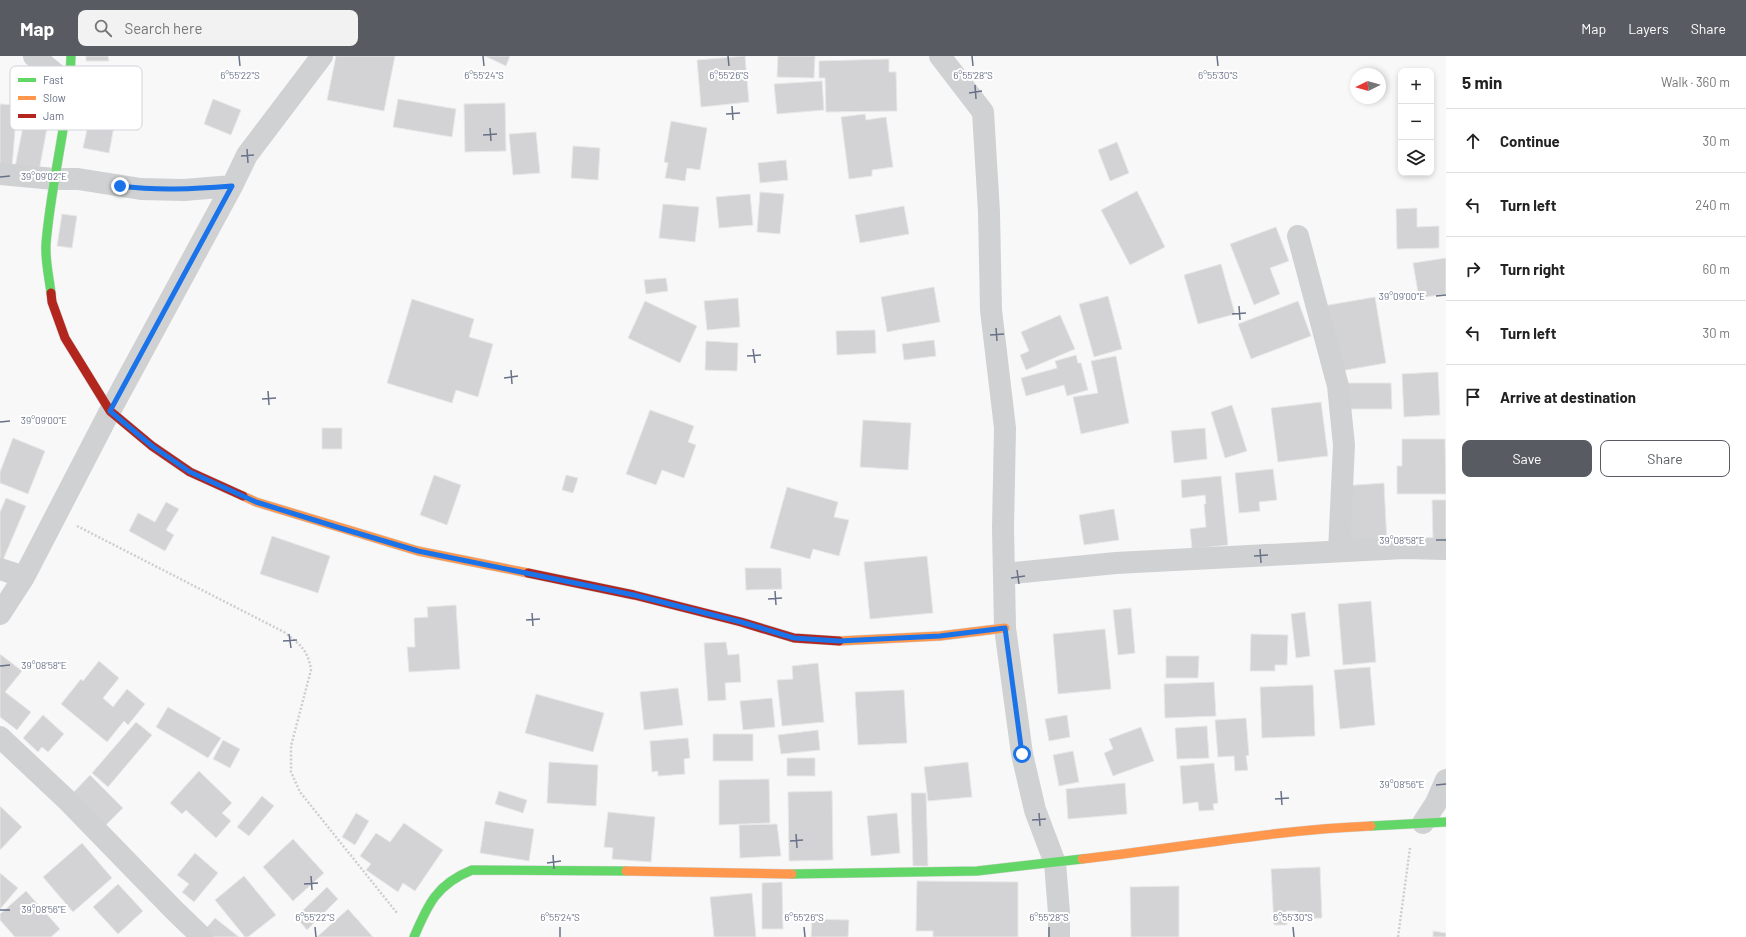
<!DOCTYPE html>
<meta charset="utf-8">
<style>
:root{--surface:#fff;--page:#f2f2f2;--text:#222;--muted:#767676;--line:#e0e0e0;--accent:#585b61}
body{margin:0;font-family:Barlow,sans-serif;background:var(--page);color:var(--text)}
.controls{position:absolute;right:12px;top:12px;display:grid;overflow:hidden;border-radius:8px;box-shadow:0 2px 6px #0003}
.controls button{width:36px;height:36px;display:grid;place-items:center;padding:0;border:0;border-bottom:1px solid var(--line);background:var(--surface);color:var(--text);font:20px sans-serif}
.compass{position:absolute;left:1350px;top:12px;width:36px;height:36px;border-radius:50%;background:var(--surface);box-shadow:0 2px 6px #0003;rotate:265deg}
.stop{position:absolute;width:12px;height:12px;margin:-9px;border:3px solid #1a73e8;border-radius:50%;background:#fff}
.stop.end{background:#1a73e8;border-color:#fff;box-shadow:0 1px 4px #0008}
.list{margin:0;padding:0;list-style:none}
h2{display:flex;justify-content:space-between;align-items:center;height:52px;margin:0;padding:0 16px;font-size:17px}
h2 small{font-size:13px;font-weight:400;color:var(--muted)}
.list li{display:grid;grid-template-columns:26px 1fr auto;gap:12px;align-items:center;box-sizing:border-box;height:64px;padding:0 16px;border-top:1px solid var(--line)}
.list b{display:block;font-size:15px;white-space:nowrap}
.list em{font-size:13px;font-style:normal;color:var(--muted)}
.actions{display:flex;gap:8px;padding:12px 16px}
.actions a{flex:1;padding:9px 0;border:1px solid var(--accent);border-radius:8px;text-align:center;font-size:14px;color:var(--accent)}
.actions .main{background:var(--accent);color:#fff}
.icon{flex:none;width:22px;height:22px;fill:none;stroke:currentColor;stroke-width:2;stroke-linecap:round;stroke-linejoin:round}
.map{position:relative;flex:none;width:1446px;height:881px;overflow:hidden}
header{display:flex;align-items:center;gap:24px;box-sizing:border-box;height:56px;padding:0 20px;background:var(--accent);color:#fff}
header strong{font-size:19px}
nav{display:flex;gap:22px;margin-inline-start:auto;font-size:14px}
.search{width:280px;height:36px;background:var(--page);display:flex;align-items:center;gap:10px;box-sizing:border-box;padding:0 14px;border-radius:8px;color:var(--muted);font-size:15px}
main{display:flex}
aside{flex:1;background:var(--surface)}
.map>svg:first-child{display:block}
.building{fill:#d3d3d5;stroke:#e8e8e8}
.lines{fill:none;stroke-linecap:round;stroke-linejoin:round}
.fast-casing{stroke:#d5d6d7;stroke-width:10}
.slow-casing{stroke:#d5d6d7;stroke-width:10}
.jam-casing{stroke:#d5d6d7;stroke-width:10}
.path{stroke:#cececf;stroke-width:2.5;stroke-dasharray:2 2;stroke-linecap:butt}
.street{stroke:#d0d1d3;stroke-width:22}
.fast{stroke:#63d668;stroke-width:9}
.slow{stroke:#ff974d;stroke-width:9}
.jam{stroke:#b3261e;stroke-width:9}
.route{stroke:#1a73e8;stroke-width:5}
.ticks{fill:none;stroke:#687187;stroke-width:1.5}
.key{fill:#fff;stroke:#d2d4db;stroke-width:1}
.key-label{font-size:11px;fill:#687187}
.ticks-label{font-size:10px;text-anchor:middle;fill:#687187;stroke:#fff;stroke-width:4;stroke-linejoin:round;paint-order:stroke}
</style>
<header>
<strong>Map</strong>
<div class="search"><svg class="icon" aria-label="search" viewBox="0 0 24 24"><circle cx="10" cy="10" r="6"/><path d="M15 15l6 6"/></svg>Search here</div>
<nav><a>Map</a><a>Layers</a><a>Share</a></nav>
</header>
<main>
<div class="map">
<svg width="1446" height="881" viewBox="0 0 1446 881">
<rect width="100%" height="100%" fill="#f8f8f8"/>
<path class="building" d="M86,0H108L109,5H86Z
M336,0H395L384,55L327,44Z
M485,0H510L506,10Z
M745,0L749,46L701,51L697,4Z
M778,0H815L814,22L777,21Z
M889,3V16H896L897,55L826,56L825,22H819V5Z
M822,25L824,54L777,58L774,28Z
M30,35L53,40L38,120L14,116Z
M213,43L241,54L231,79L204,68Z
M398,43L456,53L452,81L393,71Z
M505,47L506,95L465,96L464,48Z
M0,48L17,49L12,111L0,110Z
M92,50L117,55L109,97L83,92Z
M865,58L866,64L886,61L893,111L872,114V120L849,123L841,61Z
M671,65L707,72L700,114L687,112L685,125L665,122L668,107L664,106Z
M536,76L540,117L513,119L509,78Z
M1117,86L1129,117L1110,125L1098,94Z
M573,90L600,92L598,124L571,122Z
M786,104L788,124L760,127L758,107Z
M1137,135L1165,191L1130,209L1101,154Z
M760,136L784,138L780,178L757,176Z
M750,138L753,169L719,172L716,141Z
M663,148L699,151L695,186L659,182Z
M904,150L909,178L860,187L855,159Z
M1417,152V171L1439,170V192L1397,193L1396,153Z
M62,158L77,160L72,192L57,190Z
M1276,171L1289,205L1270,212L1280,238L1254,249L1230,188Z
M1446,202V238L1419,242L1413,207Z
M1221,208L1235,258L1198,268L1184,219Z
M666,222L668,235L646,238L644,224Z
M934,231L940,266L887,276L881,241Z
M1108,240L1122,293L1094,301L1079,248Z
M1375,241L1386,307L1335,316L1323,250Z
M738,242L740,271L707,274L704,245Z
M412,243L474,263L469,281L493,288L478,341L456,334L452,347L387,327Z
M645,245L697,270L680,307L628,282Z
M1298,245L1311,280L1251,303L1238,268Z
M1060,259L1075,293L1026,314L1020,299L1029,295L1021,276Z
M875,274L876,297L837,299L836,275Z
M934,284L936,300L904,304L902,288Z
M706,285L738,287L737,315L705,314Z
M1076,299L1078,307H1081L1088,334L1067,340L1064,329L1026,340L1021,322L1057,312L1055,305Z
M1116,300L1129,367L1081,378L1073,341L1098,337L1091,305Z
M1438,316L1440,359L1404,361L1402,318Z
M1342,327H1391L1392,353H1343Z
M1321,346L1328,400L1278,406L1271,352Z
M1232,349L1247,395L1225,402L1211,356Z
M650,354L694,370L688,386L696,389L684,422L662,414L656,429L626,418Z
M863,364L911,367L908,414L860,411Z
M322,372H342V393H322Z
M1205,372L1207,403L1174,407L1171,375Z
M13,382L45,395L28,438L0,427V416Z
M1402,383H1445L1446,438H1397V410H1402Z
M1273,413L1277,444L1259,446L1260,455L1239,457L1235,417Z
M434,419L461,429L447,469L420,459Z
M566,419L578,422L573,437L562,434Z
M1221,420L1228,489L1192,493L1190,473L1206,471L1204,448H1206L1205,439L1182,442L1181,424Z
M1384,427L1387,487L1345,489L1342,430Z
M787,431L838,446L834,461L849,464L839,500L813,493L810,503L770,492Z
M6,442L26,450L0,511V456Z
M1432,444H1446V484H1433Z
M166,446L179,453L166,474L174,479L165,495L129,475L138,457L155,466Z
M1114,453L1119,484L1084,489L1079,459Z
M272,480L330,500L318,537L260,518Z
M927,500L933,557L870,563L864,506Z
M745,512H781L782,533L746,534Z
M1371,545L1376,606L1343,609L1338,548Z
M456,549L460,613L409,616L407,591H415L414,562L428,561L427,551Z
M1131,552L1135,597L1118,599L1113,554Z
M1305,556L1310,600L1296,602L1291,558Z
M1105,573L1111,633L1058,638L1053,578Z
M1251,578L1288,579L1287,609H1275V615H1250Z
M726,586L728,599L739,598L741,626L725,627L726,644L708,645L704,587Z
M0,598L22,615L5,636L31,656L17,674L0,661Z
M1166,600H1199L1198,622H1166Z
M99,605L119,622L103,642L113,651L127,633L145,648L128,669L124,665L107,686L61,648L81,623L83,625Z
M818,607L824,666L782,670L777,624L793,623L792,610Z
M1370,611L1375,669L1340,673L1334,614Z
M1214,626L1216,660L1165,662L1164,628Z
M1313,629L1315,680L1262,682L1260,631Z
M678,632L683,669L644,674L640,636Z
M904,634L907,687L858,689L855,636Z
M536,638L604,657L593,696L525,677Z
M772,642L775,671L743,674L740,645Z
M168,651L221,682L208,702L156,671Z
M43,659L64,678L48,696L42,691L38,696L23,682Z
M1067,659L1070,681L1049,685L1045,663Z
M1246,662L1249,699L1246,700L1248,714L1235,715L1234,700L1218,701L1215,664Z
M136,666L152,679L108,731L92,717Z
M1207,670L1209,702L1177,703L1175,672Z
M1141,671L1154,705L1113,720L1104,697L1113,693L1109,683Z
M818,674L820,694L781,698L778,679Z
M713,678H753V705H713Z
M688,682L690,702L684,703L685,718L658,720V715L652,716L650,685Z
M223,684L240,693L230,712L213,703Z
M1073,695L1079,726L1059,730L1053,699Z
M787,702H815V720H787Z
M549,706L598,709L596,750L547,747Z
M968,706L972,741L928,745L924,711Z
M1214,707L1218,747L1213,748L1214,754L1199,755L1198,746L1183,748L1180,710Z
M199,715L232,747L222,757L231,765L216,782L186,754L182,758L170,747Z
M90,719L123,752L106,769L73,737Z
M769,723L770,767L719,769V724Z
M1125,727L1127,758L1068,763L1066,733Z
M499,735L527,744L523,757L495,748Z
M832,735L833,804L789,805L788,736Z
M911,737H926L928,810H913Z
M262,740L274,750L249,780L237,771Z
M0,750L22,771L0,794Z
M608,756L655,761L651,806L612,803L613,792L604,791Z
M356,757L369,765L355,789L342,781Z
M897,757L900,797L871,800L867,760Z
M485,765L534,773L529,805L480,797Z
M404,767L443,794L415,835L403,827L398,836L366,814L371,808L360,800L376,777L390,786Z
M777,768L781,800L740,802L739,769Z
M293,783L324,817L293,845L263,811Z
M82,787L112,822L73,856L43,821Z
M195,797L218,817L194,846L182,836L189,828L177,819Z
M1320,811L1322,862L1297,863V855H1286L1287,869H1274L1271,813Z
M0,817L18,832L0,853Z
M244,820L276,859L248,881H245L215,844Z
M917,825L1018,826V881H933V875H916Z
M782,826L783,873H762V827Z
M118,828L143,855L118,878L93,851Z
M1179,830V881H1131L1130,831Z
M327,831L338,843L307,874L296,861Z
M26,835L60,873L51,881H15L0,864V858Z
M752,837L756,881H714L710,841Z
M348,853L373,881H317Z
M215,862L239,881H208L202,877Z
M812,863L849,864L848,881H811Z
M1433,875L1446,877V881H1433Z"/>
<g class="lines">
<defs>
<path id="fast" d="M51,237C49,221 45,204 46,188C51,125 69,63 71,0
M1371,770L1446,766
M792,818L977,815L1082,803
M414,881C428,848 437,828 472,814L626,815"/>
<path id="slow" d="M243,440L256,446L418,495L528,517
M839,585L940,580L1005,572
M1082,803C1179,792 1274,774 1371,770
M626,815L792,818"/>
<path id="jam" d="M51,237L52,246L65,282L110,355L152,390L190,416L243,440
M528,517L634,539L741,566L794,582L839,585"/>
</defs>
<use href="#fast" class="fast-casing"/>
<use href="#slow" class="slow-casing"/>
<use href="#jam" class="jam-casing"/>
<path class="path" d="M77,470L284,576C299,588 308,593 311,614L291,690V716L300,736L397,857
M1398,881L1410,792"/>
<path class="street" d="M34,0L70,30
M940,0L983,56L989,156L991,254L1005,372L1003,472L1005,572L1022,698L1035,754L1055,807L1059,857V881
M0,118L54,123H78L141,133L184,134L232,130
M1298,180L1338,330L1344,389L1339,495
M0,513L24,521
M1004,518L1116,507L1404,492L1446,493
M0,558L24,521L110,355L232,130L247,99L322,0
M0,681L68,745L175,855L202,881
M1423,767L1436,747L1446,724"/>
<use href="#fast" class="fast"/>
<use href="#slow" class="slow"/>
<use href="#jam" class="jam"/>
</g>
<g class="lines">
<path class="route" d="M120,130C158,135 194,133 232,130L110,355L152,390L190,416L256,446L340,472L418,495L634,539L741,566L794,582L839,585L940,580L1005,572L1022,698"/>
</g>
<path class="ticks" d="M239,0L240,10M483,0L484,10M728,0L729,10M972,0L973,10M1217,0L1218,10M975,29L976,43M969,37L982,35M732,50L733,64M726,58L740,57M490,72L491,85M483,79L497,78M247,93L248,107M241,100L254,99M0,121L10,120M1436,240L1446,239M1239,250L1240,264M1232,258L1246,257M996,272L997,285M990,279L1004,278M753,293L755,307M747,300L761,299M511,314L512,328M504,322L518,320M268,335L269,349M262,343L276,342M0,366L10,365M1436,484H1446M1260,493L1261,507M1254,500L1268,499M1017,514L1019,528M1011,522L1025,520M775,535L776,549M768,543L782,542M532,557L533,570M526,564L540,563M289,578L291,592M283,585L297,584M0,610L10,609M1436,729L1446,728M1281,735L1282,749M1275,743L1289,742M1039,757L1040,770M1032,764L1046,763M796,778L797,792M790,785L803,784M553,799L554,813M547,807L561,805M311,820L312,834M304,828L318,827M0,854H10M315,871L316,881M560,871V881M804,871L805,881M1049,871V881M1293,871L1294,881"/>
<rect x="10" y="10" width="132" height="64" rx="6" class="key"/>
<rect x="18" y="22" width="18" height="4" fill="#63d668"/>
<rect x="18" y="40" width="18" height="4" fill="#ff974d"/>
<rect x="18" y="58" width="18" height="4" fill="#b3261e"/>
<g class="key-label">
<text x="43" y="28">Fast</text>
<text x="43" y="46">Slow</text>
<text x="43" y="64">Jam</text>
</g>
<g class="ticks-label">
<text x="240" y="23">6°55'22"S</text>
<text x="484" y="23">6°55'24"S</text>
<text x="729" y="23">6°55'26"S</text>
<text x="973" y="23">6°55'28"S</text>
<text x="1218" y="23">6°55'30"S</text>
<text x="44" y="124">39°09'02"E</text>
<text x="1402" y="244">39°09'00"E</text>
<text x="44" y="368">39°09'00"E</text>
<text x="1402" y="488">39°08'58"E</text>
<text x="44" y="613">39°08'58"E</text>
<text x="1402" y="732">39°08'56"E</text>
<text x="44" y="857">39°08'56"E</text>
<text x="315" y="865">6°55'22"S</text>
<text x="560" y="865">6°55'24"S</text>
<text x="804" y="865">6°55'26"S</text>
<text x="1049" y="865">6°55'28"S</text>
<text x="1293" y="865">6°55'30"S</text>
</g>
</svg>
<div class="controls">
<button>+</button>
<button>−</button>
<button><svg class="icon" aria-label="layers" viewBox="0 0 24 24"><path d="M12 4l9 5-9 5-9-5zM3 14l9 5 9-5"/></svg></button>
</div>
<svg class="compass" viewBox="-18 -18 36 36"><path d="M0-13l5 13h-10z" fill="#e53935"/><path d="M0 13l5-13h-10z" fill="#767676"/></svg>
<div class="stop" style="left:1022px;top:698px"></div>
<div class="stop end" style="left:120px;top:130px"></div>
</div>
<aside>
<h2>5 min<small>Walk · 360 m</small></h2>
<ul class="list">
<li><svg class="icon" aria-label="ahead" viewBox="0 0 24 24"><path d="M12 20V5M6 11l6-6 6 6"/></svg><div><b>Continue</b></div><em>30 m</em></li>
<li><svg class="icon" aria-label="left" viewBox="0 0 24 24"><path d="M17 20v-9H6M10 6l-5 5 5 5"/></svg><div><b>Turn left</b></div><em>240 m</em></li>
<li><svg class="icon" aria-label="right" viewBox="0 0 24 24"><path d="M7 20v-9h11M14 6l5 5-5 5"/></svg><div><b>Turn right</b></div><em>60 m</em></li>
<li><svg class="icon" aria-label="left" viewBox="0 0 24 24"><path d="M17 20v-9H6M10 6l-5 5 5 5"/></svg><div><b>Turn left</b></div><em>30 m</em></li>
<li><svg class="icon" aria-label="arrive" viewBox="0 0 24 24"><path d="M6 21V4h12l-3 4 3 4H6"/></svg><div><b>Arrive at destination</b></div></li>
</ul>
<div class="actions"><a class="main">Save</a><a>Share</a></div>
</aside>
</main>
